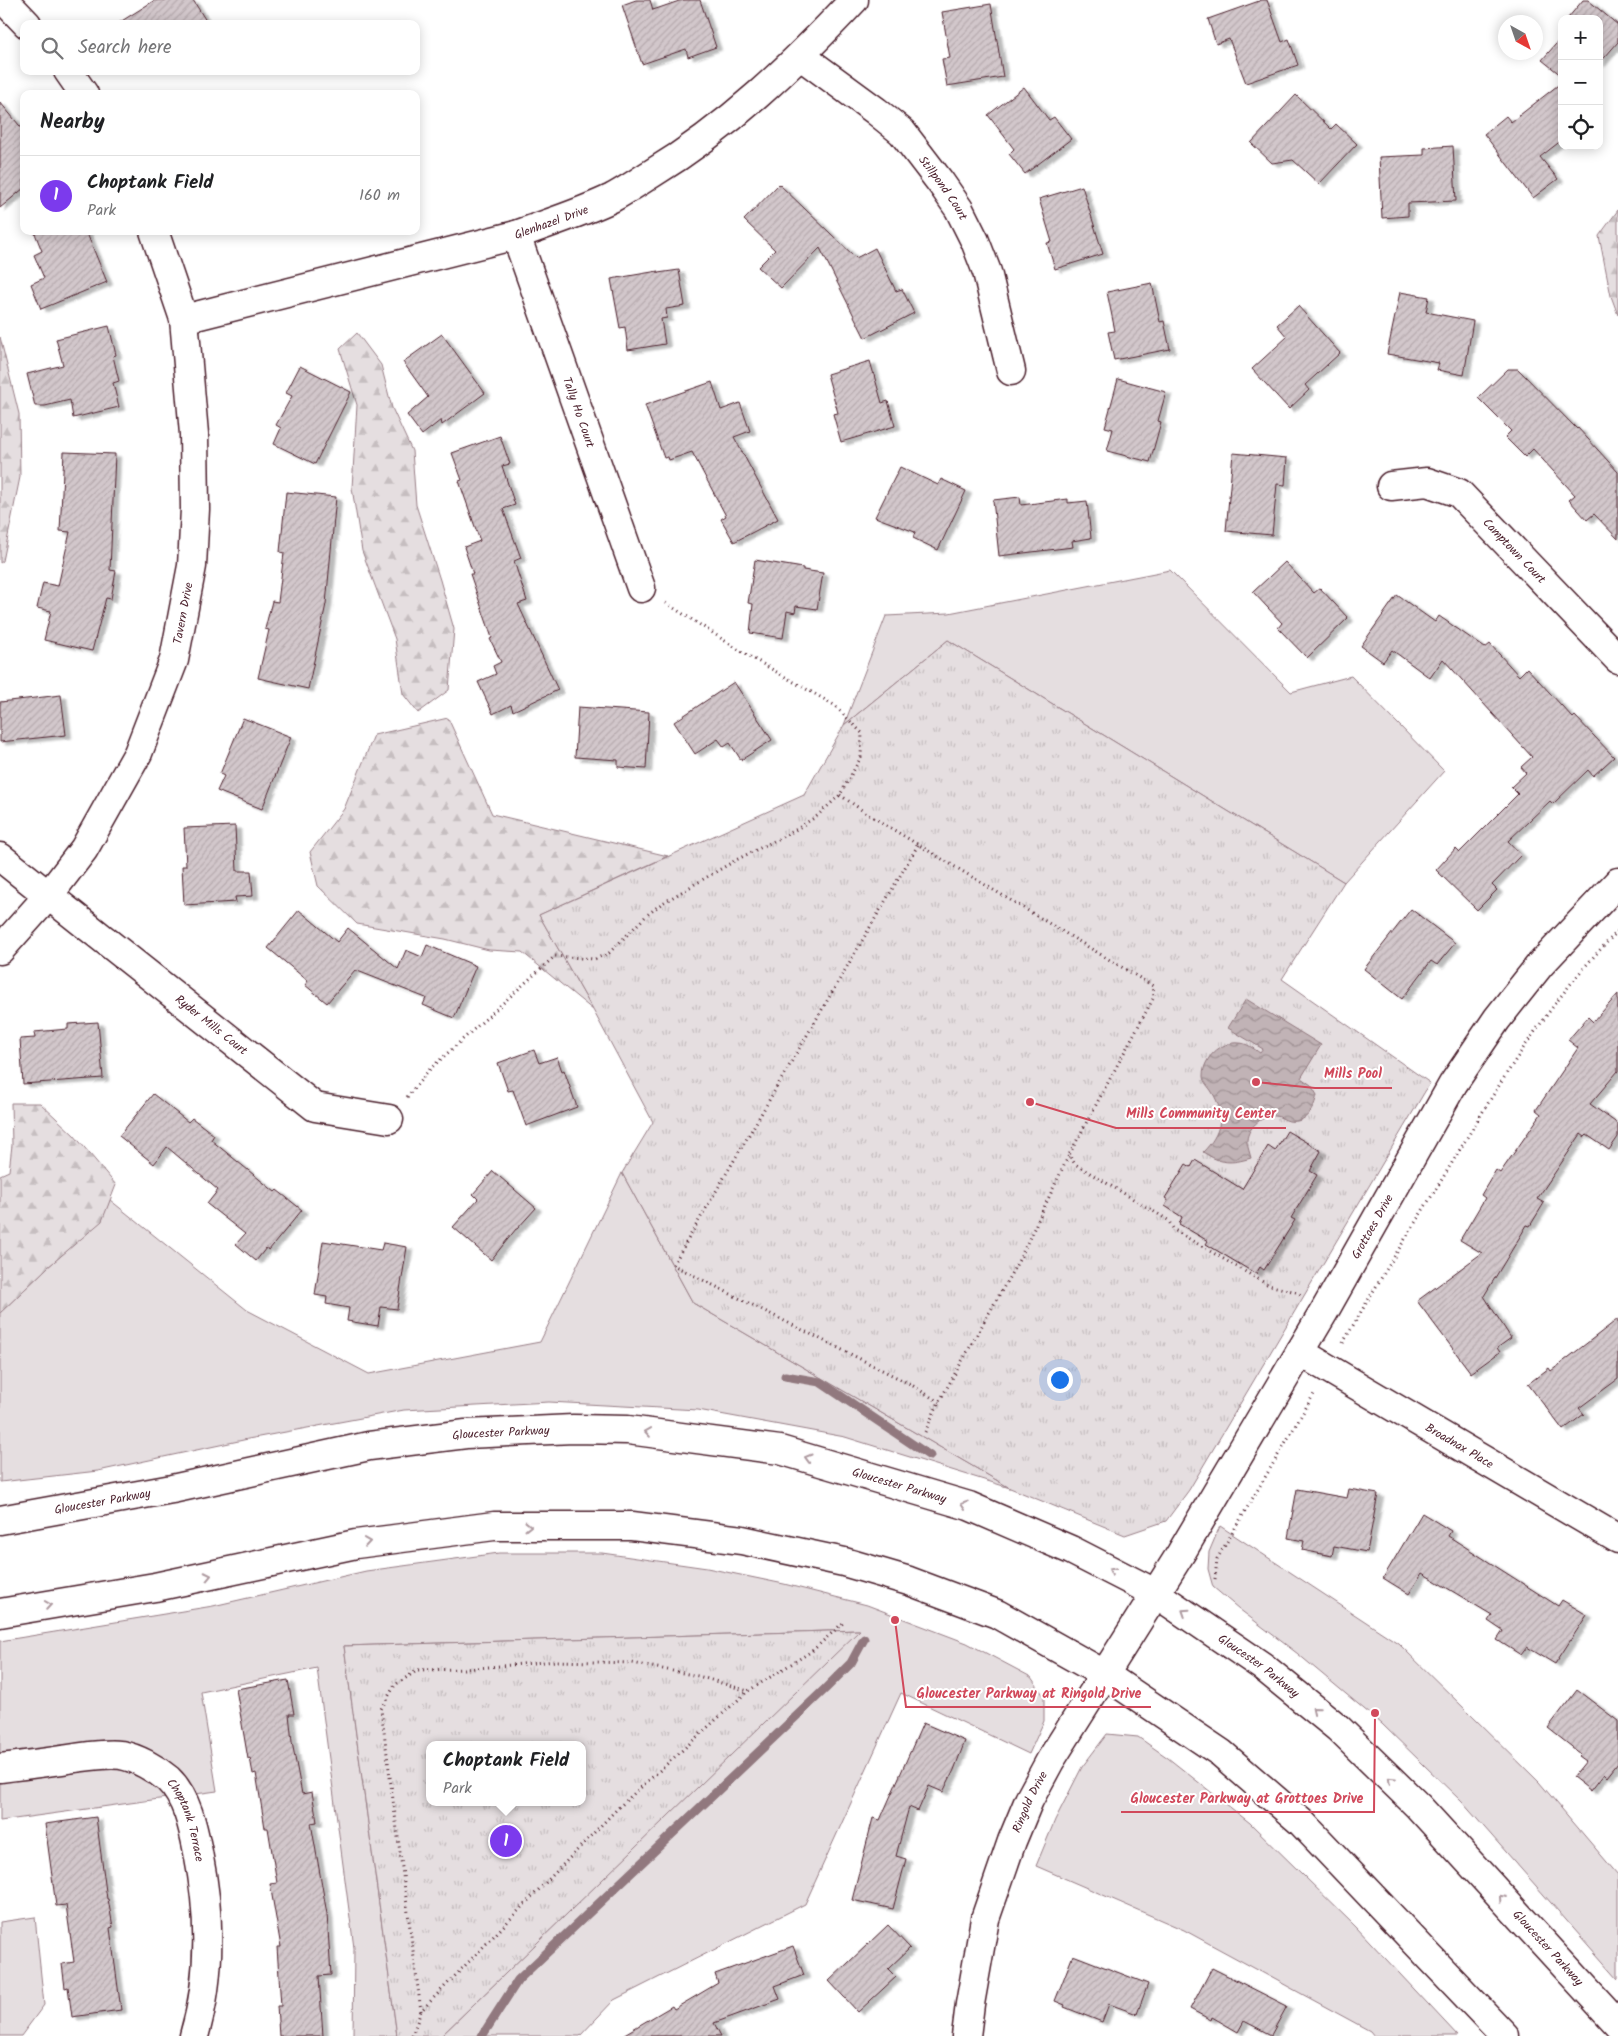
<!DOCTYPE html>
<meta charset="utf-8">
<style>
:root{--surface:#fff;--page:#f6f6f6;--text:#202124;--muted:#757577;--line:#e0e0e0;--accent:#7c3aed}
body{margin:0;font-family:Kalam,sans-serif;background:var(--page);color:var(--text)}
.controls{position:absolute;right:15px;top:15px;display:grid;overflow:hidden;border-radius:10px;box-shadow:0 2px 12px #0003}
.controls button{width:45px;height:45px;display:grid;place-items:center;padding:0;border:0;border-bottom:1px solid var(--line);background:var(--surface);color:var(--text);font:25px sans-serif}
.compass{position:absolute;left:1498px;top:15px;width:45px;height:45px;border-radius:50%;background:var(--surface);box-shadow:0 2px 12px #0003;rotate:140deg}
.you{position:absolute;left:1059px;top:1379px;width:18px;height:18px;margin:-12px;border:4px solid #fff;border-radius:50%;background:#1a73e8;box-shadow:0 0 0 8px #1a73e833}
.badge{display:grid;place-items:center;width:32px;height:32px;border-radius:50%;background:var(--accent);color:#fff;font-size:16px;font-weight:700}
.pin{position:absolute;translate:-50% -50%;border:2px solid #fff;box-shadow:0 1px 5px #0006}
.popup{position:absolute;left:426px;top:1741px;width:160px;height:65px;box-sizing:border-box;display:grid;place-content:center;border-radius:10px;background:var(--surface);filter:drop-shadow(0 1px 4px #0005);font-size:16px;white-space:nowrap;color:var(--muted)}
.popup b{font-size:19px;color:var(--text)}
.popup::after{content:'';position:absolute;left:50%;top:100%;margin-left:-10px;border:10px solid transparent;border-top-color:var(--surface)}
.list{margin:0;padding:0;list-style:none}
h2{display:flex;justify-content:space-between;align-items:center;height:65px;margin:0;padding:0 20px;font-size:21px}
h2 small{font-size:16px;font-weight:400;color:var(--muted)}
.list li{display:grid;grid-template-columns:32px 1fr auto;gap:15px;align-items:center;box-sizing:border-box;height:80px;padding:0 20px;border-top:1px solid var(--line)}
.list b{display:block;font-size:19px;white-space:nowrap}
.list p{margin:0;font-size:16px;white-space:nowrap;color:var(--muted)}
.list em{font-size:16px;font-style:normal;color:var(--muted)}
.icon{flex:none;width:28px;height:28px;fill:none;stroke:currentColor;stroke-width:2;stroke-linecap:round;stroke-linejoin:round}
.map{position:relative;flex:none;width:1618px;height:2036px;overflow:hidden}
.search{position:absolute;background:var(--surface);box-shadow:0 2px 12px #0003;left:20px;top:20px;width:400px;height:55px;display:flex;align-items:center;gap:12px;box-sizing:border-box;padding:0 18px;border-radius:10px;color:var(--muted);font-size:19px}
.panel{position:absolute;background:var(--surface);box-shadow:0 2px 12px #0003;left:20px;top:90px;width:400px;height:145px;border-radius:10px}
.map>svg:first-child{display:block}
.grass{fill:#e5dee0;stroke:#987e86}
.forest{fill:url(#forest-firs);stroke:#987e86}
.park{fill:url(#park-tufts);stroke:#987e86;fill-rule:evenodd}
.water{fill:url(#water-waves);stroke:#91787e}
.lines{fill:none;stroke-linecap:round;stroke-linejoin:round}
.stream{stroke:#91787e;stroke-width:9}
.building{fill:url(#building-hatch);stroke:#4a1f2b;filter:url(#shadow)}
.minor-casing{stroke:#4a1f2b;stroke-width:31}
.major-casing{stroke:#4a1f2b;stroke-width:31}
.path{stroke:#4a1f2b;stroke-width:3;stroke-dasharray:1 4;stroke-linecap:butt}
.minor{stroke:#fff;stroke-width:28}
.major{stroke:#fff;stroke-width:28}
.oneway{stroke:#ae9aa0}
.labels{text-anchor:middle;stroke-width:4;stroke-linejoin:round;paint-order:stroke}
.street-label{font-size:12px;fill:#4a1f2b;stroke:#fff}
.leader{fill:none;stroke:#d1495b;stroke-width:2}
.callout-dot{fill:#d1495b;stroke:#fff;stroke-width:2}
.callout-label{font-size:14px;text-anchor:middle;font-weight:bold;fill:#d1495b;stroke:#fff;stroke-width:4;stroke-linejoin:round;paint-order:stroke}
</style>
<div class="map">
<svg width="1618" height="2036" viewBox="0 0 1618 2036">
<defs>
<pattern id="forest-firs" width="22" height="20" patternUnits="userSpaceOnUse" patternTransform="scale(1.25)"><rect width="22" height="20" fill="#e5dee0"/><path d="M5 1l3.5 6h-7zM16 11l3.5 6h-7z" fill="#c6bec0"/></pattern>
<pattern id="park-tufts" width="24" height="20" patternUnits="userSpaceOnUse" patternTransform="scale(1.25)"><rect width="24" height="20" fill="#e5dee0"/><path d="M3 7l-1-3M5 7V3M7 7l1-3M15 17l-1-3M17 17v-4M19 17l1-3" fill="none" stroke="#c6bec0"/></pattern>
<pattern id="water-waves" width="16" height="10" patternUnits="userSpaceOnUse" patternTransform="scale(1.25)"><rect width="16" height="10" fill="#c1b3b6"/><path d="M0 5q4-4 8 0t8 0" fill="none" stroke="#9f9194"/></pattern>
<pattern id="building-hatch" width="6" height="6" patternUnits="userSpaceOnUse" patternTransform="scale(1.25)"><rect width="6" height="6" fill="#d2c7cb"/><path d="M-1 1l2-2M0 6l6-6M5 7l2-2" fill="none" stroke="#b6aaae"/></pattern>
<filter id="shadow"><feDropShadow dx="5.5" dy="3" stdDeviation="1" flood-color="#0004"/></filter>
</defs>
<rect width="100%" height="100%" fill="#fff"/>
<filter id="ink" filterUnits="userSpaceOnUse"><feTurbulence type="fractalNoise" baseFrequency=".02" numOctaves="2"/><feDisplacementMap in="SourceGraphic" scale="10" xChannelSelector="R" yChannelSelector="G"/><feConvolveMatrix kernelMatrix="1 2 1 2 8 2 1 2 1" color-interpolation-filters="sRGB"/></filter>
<g filter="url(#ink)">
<path class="grass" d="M1170,570L1291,692L1351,676L1444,771L1344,882L948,640L844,725L886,616L949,613Z
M622,1173L693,1303L1010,1488L845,1437L698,1410L549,1402L404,1410L248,1439L98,1471L0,1482V1313L48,1267L101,1221L110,1200L247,1310L369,1374L540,1342Z
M1220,1526L1398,1643L1539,1782L1618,1875V1979L1462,1802L1382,1724L1298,1654L1239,1609L1213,1587L1208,1569L1209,1552Z
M499,1553H602L707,1568L784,1584L867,1605L967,1643L1031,1677L1044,1696V1721L1029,1754L901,1693L805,1904L614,2000L580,2036H441L859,1630L344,1646L397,2036H353L354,1948L317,1668L201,1692L217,1791L0,1821V1641L213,1606L366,1571Z
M1107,1734L1138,1737L1168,1758L1250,1823L1356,1927L1458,2036H1374L1370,2031L1184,1930L1036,1866L1055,1820L1082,1767Z
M35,1917L44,2005L21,2036H0V1922Z"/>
<path class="forest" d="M1618,210V315L1611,296L1599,236Z
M357,333L381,365L392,408L412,451L416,505L440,580L454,629L449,690L418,713L403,694L395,639L362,551L352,488L357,405L340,349Z
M0,337L19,414L20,477L3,561L0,563Z
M448,718L492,814L668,856L539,915L593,1010L522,952L489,950L445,939L357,924L318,886L310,852L344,809L374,735Z
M11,1103H40L74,1135L116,1185L102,1221L48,1267L0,1313V1175L9,1171L12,1145Z"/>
<path class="park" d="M948,640L1344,882L1282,979L1430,1083L1189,1490L1166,1521L1125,1535L1010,1488L693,1303L622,1173L653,1122L593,1010L539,915L804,795L844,725Z
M860,1630L441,2036H397L344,1646ZM430,1745H582V1802H430Z"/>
<path class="water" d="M1246,999L1321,1045L1301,1078L1311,1085L1317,1095C1314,1108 1307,1124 1289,1121C1284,1120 1280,1116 1275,1116C1261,1115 1246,1129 1247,1143C1248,1148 1250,1154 1251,1158C1231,1164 1221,1164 1203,1152C1221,1134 1226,1114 1212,1092C1209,1087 1203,1082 1203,1076C1203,1058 1221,1041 1239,1043C1247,1043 1254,1049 1260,1053L1263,1049L1228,1028Z"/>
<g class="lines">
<path class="stream" d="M785,1376L820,1382L930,1456
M482,2036L518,1980L825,1689L851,1663L864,1639"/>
</g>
<path class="building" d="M155,0H193L208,24H117Z
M636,0H650L653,10L682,0H700L716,47L688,57L686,49L642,64L622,5Z
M1262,0H1267L1282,42L1289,39L1298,65L1246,83L1229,39L1216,44L1208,19Z
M1583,0H1588L1618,25V42L1599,64V19L1568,18Z
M991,4L1003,77L947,86L942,59L950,58L942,12Z
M1562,37V76L1542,60Z
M1562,82V140L1540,157L1558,179L1533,198L1484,134L1506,116L1511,122Z
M1024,87L1049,120L1054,117L1071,139L1025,174L1009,154L1014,149L988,115Z
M1296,95L1331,129L1336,124L1357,144L1319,184L1293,160L1272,163L1251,143Z
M0,102L24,131V188L0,208Z
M1453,146L1456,201L1408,203V216L1382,218L1379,157L1424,155V148Z
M779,184L856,258L875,248L896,291L902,289L914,313L865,338L820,248L781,288L758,267L775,250L744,220Z
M1082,186L1103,254L1055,269L1047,243L1052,242L1039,199Z
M34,231H86L107,282L41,309L31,284L44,278L34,255L42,251Z
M679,270L685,306L666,309L667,318L661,319L665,344L628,350L625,327L620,328L611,279L658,271V273Z
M1152,283L1160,322L1164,321L1170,349L1114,360L1108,332L1115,331L1107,292Z
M1400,292L1429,297L1426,312L1473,321L1464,375L1437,370L1439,363L1387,354Z
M1298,306L1340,353L1305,385L1309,390L1289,409L1252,369L1287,337L1277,325Z
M109,326L116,355L113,356L119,381L113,383L119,407L73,418L70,400L45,406H35L27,374L63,365L56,339Z
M442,334L485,393L442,425L441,420L422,435L407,415L428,397L403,362Z
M870,361L882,403L888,401L895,426L841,442L833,414L838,413L827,374Z
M300,366L351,392L315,464L274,444L281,428L276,425L292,396L286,393Z
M1508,369H1518L1577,429L1578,428L1618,472V539L1594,514L1587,520L1569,500L1575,495L1533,449L1525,457L1505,437L1511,431L1478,398Z
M1118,379L1166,392L1158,421L1161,422L1150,462L1107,451L1113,429L1105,427Z
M712,382L721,410L740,403L750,431L734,437L778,519L734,542L721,519L726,516L692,452L669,460L668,457L664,458L645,405Z
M500,436L510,464L502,466L515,505L503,509L521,558L514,561L527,601L518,604L558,690L513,711L511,705L493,714L478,682L496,674L493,666L501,662L490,639L492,638L470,574H473L464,547L480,541L459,481L462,480L452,453Z
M64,452L115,454L110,570L116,571L111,599L106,598L92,651L44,640L51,611L37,608L43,583L58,586L70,532L60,531Z
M1233,453L1287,458L1285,485L1277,484L1272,535L1226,531Z
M900,467L938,485L941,479L966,491L938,550L913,538L915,532L875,517Z
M286,492L336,497L326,604L308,689L258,678L269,630L265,629L272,601L278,602L284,553L280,552Z
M1020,497L1021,505L1068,499V503L1087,501L1091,538L1072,541L1073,547L999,556L993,500Z
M755,560L803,568V570L823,573L817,609L796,606L795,613L787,611L783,638L750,633L753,604L748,603Z
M1285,562L1314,593L1320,588L1348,618L1307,658L1278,628L1282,623L1253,592Z
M1397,595L1435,622L1439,616L1485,648L1490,644L1519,676L1527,668L1573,718L1575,716L1614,757L1593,776L1588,770L1553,804L1550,801L1508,841L1521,855L1492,885L1497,890L1477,910L1436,870L1456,848L1460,852L1518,794L1511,787L1526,773L1521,767L1532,757L1443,659L1430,678L1392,650L1383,662L1361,646Z
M734,682L772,740L741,760L730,743L724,747L718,739L695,754L674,722Z
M61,695L66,735L0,742V702Z
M578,707L649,712L646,769L618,767V760L575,757Z
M243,718L291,737L262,809L217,791L224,776L220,774Z
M235,826L237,871H251L253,896L235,897L236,902L184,905L182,866H186L184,828Z
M1411,909L1455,943L1437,965L1431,961L1402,999L1364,969Z
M299,910L337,942L348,928L398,969L406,950L422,957L427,945L476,966L454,1018L423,1005L426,998L355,970L327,1003L305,985L308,981L268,948Z
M1618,994V1071L1590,1104L1618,1124V1137L1609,1150L1587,1135L1585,1137L1581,1134L1537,1199L1544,1203L1530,1226L1527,1225L1484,1296L1511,1338L1497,1348L1500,1352L1471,1373L1417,1301L1482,1253L1460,1240L1485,1198L1481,1195L1496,1170L1500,1173L1541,1114L1536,1110L1578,1048L1568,1040L1588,1017L1593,1022Z
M98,1022L103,1078L23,1084L20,1039L35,1038L34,1032L68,1029V1024Z
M534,1050L539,1063L557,1057L562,1071L564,1070L577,1107L526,1126L513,1090L508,1091L498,1063Z
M153,1094L188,1122L192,1118L214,1135L211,1140L275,1192L277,1190L302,1210L269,1250L266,1248L256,1261L236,1244L245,1234L207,1204L218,1190L167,1147L154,1164L119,1136Z
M1287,1131L1321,1151L1310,1171L1317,1175L1291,1218L1295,1220L1264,1270L1260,1267L1256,1274L1206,1244L1208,1241L1179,1224L1182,1217L1165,1206L1168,1200L1165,1198L1186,1164L1191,1167L1195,1160L1242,1189L1268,1146L1275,1151Z
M493,1171L536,1208L517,1229H516L491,1260L453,1227L478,1199L473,1194Z
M323,1241L381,1250L383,1243L407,1247L397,1309L381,1307L378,1326L347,1321L349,1308L326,1304L327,1297L315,1295Z
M1618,1319V1379L1579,1408L1584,1414L1563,1430L1528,1384L1549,1368L1551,1371Z
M1297,1489L1347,1498L1349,1489L1378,1494L1367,1552L1334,1546L1332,1556L1302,1550L1304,1541L1288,1538Z
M1422,1513L1451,1531L1448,1536L1558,1606L1562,1600L1587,1615L1555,1664L1527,1647L1521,1655L1497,1640L1503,1631L1488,1621L1492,1615L1422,1573L1409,1594L1383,1578Z
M288,1680L294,1714H289L292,1742L302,1794L312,1792L317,1822L311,1823L327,1914L331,1975L319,1976L323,2036H279L277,2006H281L277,1947H281L270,1884L277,1883L268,1828H265L256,1773L253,1774L250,1758L248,1759L236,1689Z
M1577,1690L1618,1721V1763L1607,1777L1604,1774L1591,1791L1573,1777L1586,1761L1579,1756L1581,1754L1548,1728Z
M923,1723L965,1741L954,1770L943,1792L929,1786L918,1811L909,1807L896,1856L906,1859L893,1909L852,1900L873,1818L880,1820Z
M96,1817L107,1899H108L113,1927L110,1928L121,2010L72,2017L68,1987L65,1988L62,1964L74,1962L66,1905L56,1906L45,1824Z
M888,1925L910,1948L888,1969L896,1977L858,2012L829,1981Z
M793,1946L804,1975L775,1986L780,1999L714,2023L721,2036H621L672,2006L674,2009L718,1983L715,1974Z
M1073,1955L1148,1984L1137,2014L1109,2004L1102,2022L1064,2007L1065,2005L1055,2001Z
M1212,1968L1287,2006L1271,2035L1244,2021L1238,2032L1212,2017L1211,2020L1190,2009Z"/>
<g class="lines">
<defs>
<g id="minor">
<path d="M4,0L27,24"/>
<path id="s1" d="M801,56L876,111L902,132L941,183L959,209L975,241L987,272L1011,371"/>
<path d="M68,71L84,94"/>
<path id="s2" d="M516,235L641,588"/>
<path id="s3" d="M184,319L516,235C548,223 581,213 612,198C625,191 638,182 651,174C729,127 792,66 854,0"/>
<path id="s4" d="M1391,486L1427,482L1459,493L1618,659"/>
<path id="s5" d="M0,857L315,1107L389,1119"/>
<path id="s6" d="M0,950L48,896L84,849L138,753L174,660L192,566L195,509L194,434L184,319L154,231"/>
<path id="s7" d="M1300,1352L1618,1539"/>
<path id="s8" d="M0,1768C25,1765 50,1762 75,1758C90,1756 107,1753 121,1755C137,1758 155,1768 168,1779C187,1797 193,1827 198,1852C210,1912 212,1976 194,2036"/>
<path id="s9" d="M966,2036L970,2004L985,1919L1012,1841L1029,1800L1050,1761L1181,1553L1325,1310L1453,1084L1497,1019L1539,966L1618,882"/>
</g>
<g id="major">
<path id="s10" d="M0,1520L172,1489L369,1446L466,1434L573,1429L628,1430L780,1450L969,1506L1071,1550L1155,1593L1262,1666L1338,1728L1418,1806L1618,2024"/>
<path d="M0,1613L155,1587L356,1544L494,1526H632L742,1540L844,1562L909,1581L997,1614L1104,1674L1221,1753L1301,1822L1505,2036"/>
</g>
</defs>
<use href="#minor" class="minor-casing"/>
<use href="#major" class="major-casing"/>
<path class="path" d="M840,795L869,815L1153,986L1154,997L1069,1155L1075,1164L1168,1220L1174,1230L1268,1285L1296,1292L1301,1295
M918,845L673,1265L910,1384L939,1402
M407,1097L430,1069L555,956L595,959L609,953L646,916L661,904L736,860L792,832L817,816L840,795L861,757L862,733L834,705L747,655L666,603
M1343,1343C1376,1285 1412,1228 1447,1171C1498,1086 1548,1001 1618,931
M925,1432L939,1402L1020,1258L1069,1155
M1215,1579L1217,1559L1314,1394
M421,2011L381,1709L395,1685L418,1670L466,1669L556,1661L632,1663L698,1676L748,1691
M412,2036L421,2011L618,1808L748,1691L812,1651L844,1622"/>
<use href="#minor" class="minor"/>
<use href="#major" class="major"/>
</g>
<defs><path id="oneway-chevron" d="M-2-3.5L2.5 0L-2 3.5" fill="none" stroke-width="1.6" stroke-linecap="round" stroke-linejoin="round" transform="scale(1.25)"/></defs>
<g class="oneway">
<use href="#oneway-chevron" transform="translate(648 1432) rotate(-172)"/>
<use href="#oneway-chevron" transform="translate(808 1458) rotate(-164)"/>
<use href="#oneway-chevron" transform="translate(964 1505) rotate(-162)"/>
<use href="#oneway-chevron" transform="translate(528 1526)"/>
<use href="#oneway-chevron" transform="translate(367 1542) rotate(-8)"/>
<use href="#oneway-chevron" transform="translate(1112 1571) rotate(-153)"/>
<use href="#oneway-chevron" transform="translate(208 1576) rotate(-12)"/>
<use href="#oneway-chevron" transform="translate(48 1605) rotate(-9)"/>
<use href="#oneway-chevron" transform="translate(1185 1612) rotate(-147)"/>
<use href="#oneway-chevron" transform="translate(1315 1710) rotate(-140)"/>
<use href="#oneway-chevron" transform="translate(1391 1780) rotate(-136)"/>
<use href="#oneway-chevron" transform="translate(1502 1898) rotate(-132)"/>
</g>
</g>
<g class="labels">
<g class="street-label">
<text dy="4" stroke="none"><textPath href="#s1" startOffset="196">Stillpond Court</textPath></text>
<text dy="4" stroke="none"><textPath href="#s3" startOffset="380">Glenhazel Drive</textPath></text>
<text dy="4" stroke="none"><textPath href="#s2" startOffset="188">Tally Ho Court</textPath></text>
<text dy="4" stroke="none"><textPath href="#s4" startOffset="150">Camptown Court</textPath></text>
<text dy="4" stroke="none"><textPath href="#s6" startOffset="389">Tavern Drive</textPath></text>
<text dy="4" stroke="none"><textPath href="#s5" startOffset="270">Ryder Mills Court</textPath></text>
<text dy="4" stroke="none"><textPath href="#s9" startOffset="914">Grottoes Drive</textPath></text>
<text dy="4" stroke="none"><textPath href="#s10" startOffset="509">Gloucester Parkway</textPath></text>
<text dy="4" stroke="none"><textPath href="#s7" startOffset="185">Broadnax Place</textPath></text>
<text dy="4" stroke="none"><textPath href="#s10" startOffset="914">Gloucester Parkway</textPath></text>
<text dy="4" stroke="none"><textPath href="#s10" startOffset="104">Gloucester Parkway</textPath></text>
<text dy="4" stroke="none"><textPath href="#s10" startOffset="1319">Gloucester Parkway</textPath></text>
<text dy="4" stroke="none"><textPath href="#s9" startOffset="244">Ringold Drive</textPath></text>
<text dy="4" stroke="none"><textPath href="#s8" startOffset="221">Choptank Terrace</textPath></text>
<text dy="4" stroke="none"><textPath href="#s10" startOffset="1724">Gloucester Parkway</textPath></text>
</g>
</g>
<path class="leader" d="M1256 1082L1315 1088H1392M1030 1102L1116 1128H1286M895 1620L906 1707H1151M1375 1713L1374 1812H1121"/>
<g class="callout-dot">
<circle cx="1256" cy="1082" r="5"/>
<circle cx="1030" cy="1102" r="5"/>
<circle cx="895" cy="1620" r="5"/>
<circle cx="1375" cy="1713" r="5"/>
</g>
<g class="callout-label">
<text x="1353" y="1078">Mills Pool</text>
<text x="1201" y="1118">Mills Community Center</text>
<text x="1029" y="1698">Gloucester Parkway at Ringold Drive</text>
<text x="1247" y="1803">Gloucester Parkway at Grottoes Drive</text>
</g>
</svg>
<div class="controls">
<button>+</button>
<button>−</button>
<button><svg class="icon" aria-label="locate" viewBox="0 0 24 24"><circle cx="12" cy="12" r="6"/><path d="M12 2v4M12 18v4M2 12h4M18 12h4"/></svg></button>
</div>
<svg class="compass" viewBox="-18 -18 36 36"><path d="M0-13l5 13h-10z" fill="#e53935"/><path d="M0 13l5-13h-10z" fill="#757577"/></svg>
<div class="you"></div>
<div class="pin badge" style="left:506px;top:1841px">1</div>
<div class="popup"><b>Choptank Field</b>Park</div>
<div class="search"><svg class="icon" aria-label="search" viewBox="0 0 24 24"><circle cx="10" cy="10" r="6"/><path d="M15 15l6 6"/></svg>Search here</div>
<section class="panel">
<h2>Nearby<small></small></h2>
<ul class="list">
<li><span class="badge">1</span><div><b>Choptank Field</b><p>Park</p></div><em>160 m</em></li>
</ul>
</section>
</div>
